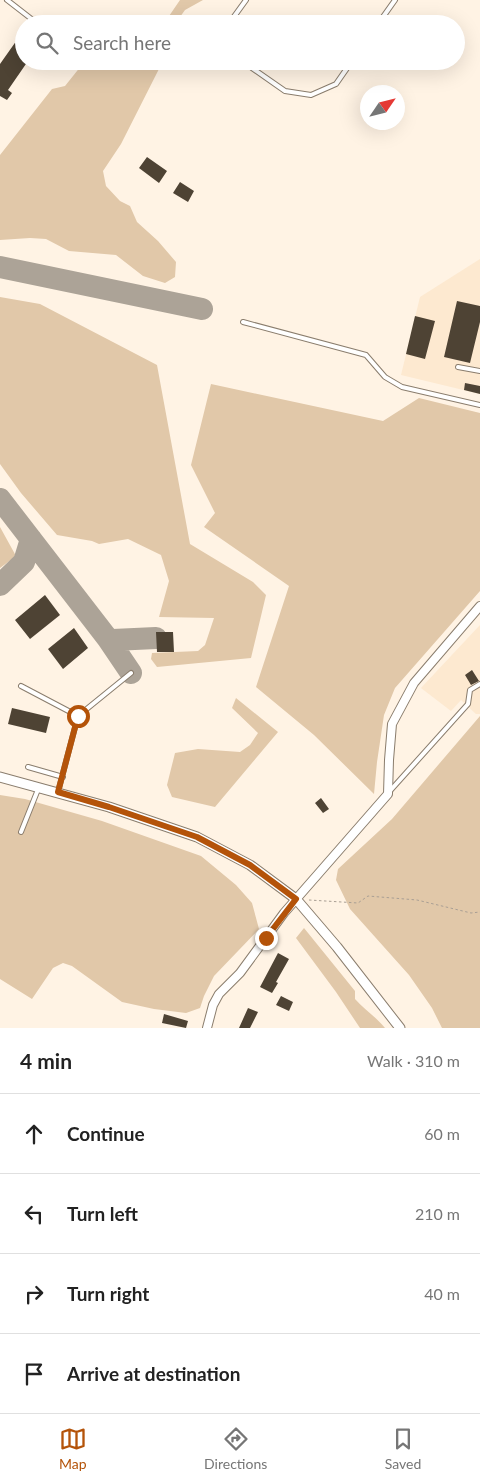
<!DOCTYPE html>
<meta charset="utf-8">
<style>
:root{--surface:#fff;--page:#f6f6f6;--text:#222;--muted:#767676;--line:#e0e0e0;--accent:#b45309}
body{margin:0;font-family:Lato,sans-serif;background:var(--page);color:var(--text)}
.compass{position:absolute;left:360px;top:85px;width:45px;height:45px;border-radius:50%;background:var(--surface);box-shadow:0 5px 20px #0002;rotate:55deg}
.stop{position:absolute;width:15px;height:15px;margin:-11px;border:4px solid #b45309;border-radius:50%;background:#fff}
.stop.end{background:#b45309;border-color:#fff;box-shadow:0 1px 5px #0008}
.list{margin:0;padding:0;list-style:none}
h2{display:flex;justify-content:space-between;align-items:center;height:65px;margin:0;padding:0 20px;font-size:21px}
h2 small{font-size:16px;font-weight:400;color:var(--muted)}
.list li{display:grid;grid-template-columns:32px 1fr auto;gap:15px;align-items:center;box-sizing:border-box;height:80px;padding:0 20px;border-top:1px solid var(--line)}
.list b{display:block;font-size:19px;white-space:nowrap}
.list em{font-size:16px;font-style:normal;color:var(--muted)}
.icon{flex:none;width:28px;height:28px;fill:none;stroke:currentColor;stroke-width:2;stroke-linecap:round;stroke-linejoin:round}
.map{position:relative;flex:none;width:480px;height:1028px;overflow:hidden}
.search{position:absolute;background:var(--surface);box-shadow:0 5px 20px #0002;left:15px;right:15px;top:15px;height:55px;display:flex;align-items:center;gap:12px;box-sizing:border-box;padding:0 18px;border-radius:28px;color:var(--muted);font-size:19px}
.sheet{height:385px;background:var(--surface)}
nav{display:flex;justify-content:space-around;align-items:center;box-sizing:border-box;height:70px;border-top:1px solid var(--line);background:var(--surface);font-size:14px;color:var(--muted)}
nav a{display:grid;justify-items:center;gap:2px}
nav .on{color:var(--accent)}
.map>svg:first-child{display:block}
.built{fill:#fde9d0}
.green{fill:#e1c8a9}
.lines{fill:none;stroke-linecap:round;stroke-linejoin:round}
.taxiway{stroke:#aca397;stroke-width:22}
.building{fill:#4e4334}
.service-casing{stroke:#8a7d6d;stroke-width:6}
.minor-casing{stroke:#8a7d6d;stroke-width:10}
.tertiary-casing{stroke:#8a7d6d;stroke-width:11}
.path{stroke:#a99f94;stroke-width:1;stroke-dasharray:2.5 2.5;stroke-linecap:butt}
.service{stroke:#fff;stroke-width:4}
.minor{stroke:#fff;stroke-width:8}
.tertiary{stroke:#fff;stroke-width:9}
.route{stroke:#b45309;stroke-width:6}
</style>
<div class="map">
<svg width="480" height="1028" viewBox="0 0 480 1028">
<rect width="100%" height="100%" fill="#fff3e4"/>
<path class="built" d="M480,259V394L401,375L420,297Z
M480,625V714H476L461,700L451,711L421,688Z"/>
<path class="green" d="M180,0H203L185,10L175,24H161L167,19Z
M126,15L142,19L153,24H111Z
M85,61H163L121,144L103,171L106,186L120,201L130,206L137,222L158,241L176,262L175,277L165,283L143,276L116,255L69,251L46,239L30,238L0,240V155L52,89L65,86Z
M0,297L40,304L157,365L190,544L253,582L266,595L251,658L157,667L151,659L152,653L198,651L205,645L214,618L159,617L169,581L161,555L128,539L99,544L92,541L57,535L21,493L0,464Z
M211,384L383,421L419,398L480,413V591L395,688L384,715L377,762L374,794L314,735L256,687L289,586L204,527L215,513L191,465Z
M0,527L16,556L0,568Z
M236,698L278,732L215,807L172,797L167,785L175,753L198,749L240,752L250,745L258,733L232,708Z
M480,716V1028H442L432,1008L409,975L350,909L336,880L338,869L392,819Z
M0,795L25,799L102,821L201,856L236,885L252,903L259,929L214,976L204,996L200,1008L186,1013L154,1009L122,1002L72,966L63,963L53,968L32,999L0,979Z
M304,928L355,991V999C365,1010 376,1017 385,1028H360L336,992L296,938Z"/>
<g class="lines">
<path class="taxiway" d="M0,267L202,309
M0,499L108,639L131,673
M0,585L24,562L31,539
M108,639L113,640L156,638"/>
</g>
<path class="building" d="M24,30V61H28L8,90L12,93L7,100L0,96V64Z
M147,157L167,171L159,183L139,168Z
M180,182L194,191L188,202L173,193Z
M457,301L480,306V322L470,363L444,357Z
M415,316L435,321L425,359L406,354Z
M465,383L480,386V394L464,390Z
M45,595L60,615L30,639L15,620Z
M74,628L88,648L63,669L48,649Z
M156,632H173L174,652H157Z
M472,670L479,681L471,685L465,675Z
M12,708L50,717L46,733L8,724Z
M321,798L329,809L323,813L315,803Z
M278,953L289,959L276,982L278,983L272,993L260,987Z
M281,996L293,1002L289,1011L276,1005Z
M248,1008L258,1012L250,1028H239Z
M164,1014L188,1021L186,1028L162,1023Z"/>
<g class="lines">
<defs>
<path id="service" d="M7,0L38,24
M233,24V18L246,0
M378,24L395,0
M242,61L285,91L311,95L336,84L352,61
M243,322L366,355L385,377L402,387L480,405
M458,367L480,371
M21,686L78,716
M28,767L63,777
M58,792L78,716L131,673
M389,792L468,704L470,690L480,684
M21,832L39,787"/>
<path id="minor" d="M207,1028L213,1005L219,994L240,973L284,913L388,794L389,760L392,724L414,683L480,606"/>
<path id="tertiary" d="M0,777L109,807L197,837L250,865L296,899L337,947L400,1028"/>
</defs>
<use href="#service" class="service-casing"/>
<use href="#minor" class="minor-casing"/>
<use href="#tertiary" class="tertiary-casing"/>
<path class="path" d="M309,900L358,903L368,896L417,900L471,913L480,912"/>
<use href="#service" class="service"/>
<use href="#minor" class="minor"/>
<use href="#tertiary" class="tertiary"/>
</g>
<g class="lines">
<path class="route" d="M78,716L58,792L109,807L197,837L250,865L296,899L266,938"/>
</g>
</svg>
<svg class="compass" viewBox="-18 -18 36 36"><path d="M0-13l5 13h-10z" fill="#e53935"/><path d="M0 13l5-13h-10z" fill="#767676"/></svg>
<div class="stop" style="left:78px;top:716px"></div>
<div class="stop end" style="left:266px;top:938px"></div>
<div class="search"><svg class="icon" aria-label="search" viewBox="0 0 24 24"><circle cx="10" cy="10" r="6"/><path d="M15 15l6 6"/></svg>Search here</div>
</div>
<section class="sheet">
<h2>4 min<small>Walk · 310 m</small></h2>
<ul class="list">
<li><svg class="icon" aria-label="ahead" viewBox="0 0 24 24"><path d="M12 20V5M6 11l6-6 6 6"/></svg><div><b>Continue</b></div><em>60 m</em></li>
<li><svg class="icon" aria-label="left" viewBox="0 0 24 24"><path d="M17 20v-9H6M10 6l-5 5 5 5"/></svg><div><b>Turn left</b></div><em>210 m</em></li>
<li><svg class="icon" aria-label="right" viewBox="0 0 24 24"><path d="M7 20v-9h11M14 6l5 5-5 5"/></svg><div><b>Turn right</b></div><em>40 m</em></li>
<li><svg class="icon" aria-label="arrive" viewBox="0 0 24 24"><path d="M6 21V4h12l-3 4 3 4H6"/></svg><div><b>Arrive at destination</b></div></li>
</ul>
</section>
<nav>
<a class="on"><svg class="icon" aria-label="map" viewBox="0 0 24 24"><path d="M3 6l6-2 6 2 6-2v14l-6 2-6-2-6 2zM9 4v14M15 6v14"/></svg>Map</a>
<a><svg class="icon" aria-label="directions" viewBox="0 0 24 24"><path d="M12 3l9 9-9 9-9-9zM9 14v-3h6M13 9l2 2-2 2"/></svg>Directions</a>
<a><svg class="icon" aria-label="saved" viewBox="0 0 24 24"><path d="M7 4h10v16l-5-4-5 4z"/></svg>Saved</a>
</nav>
